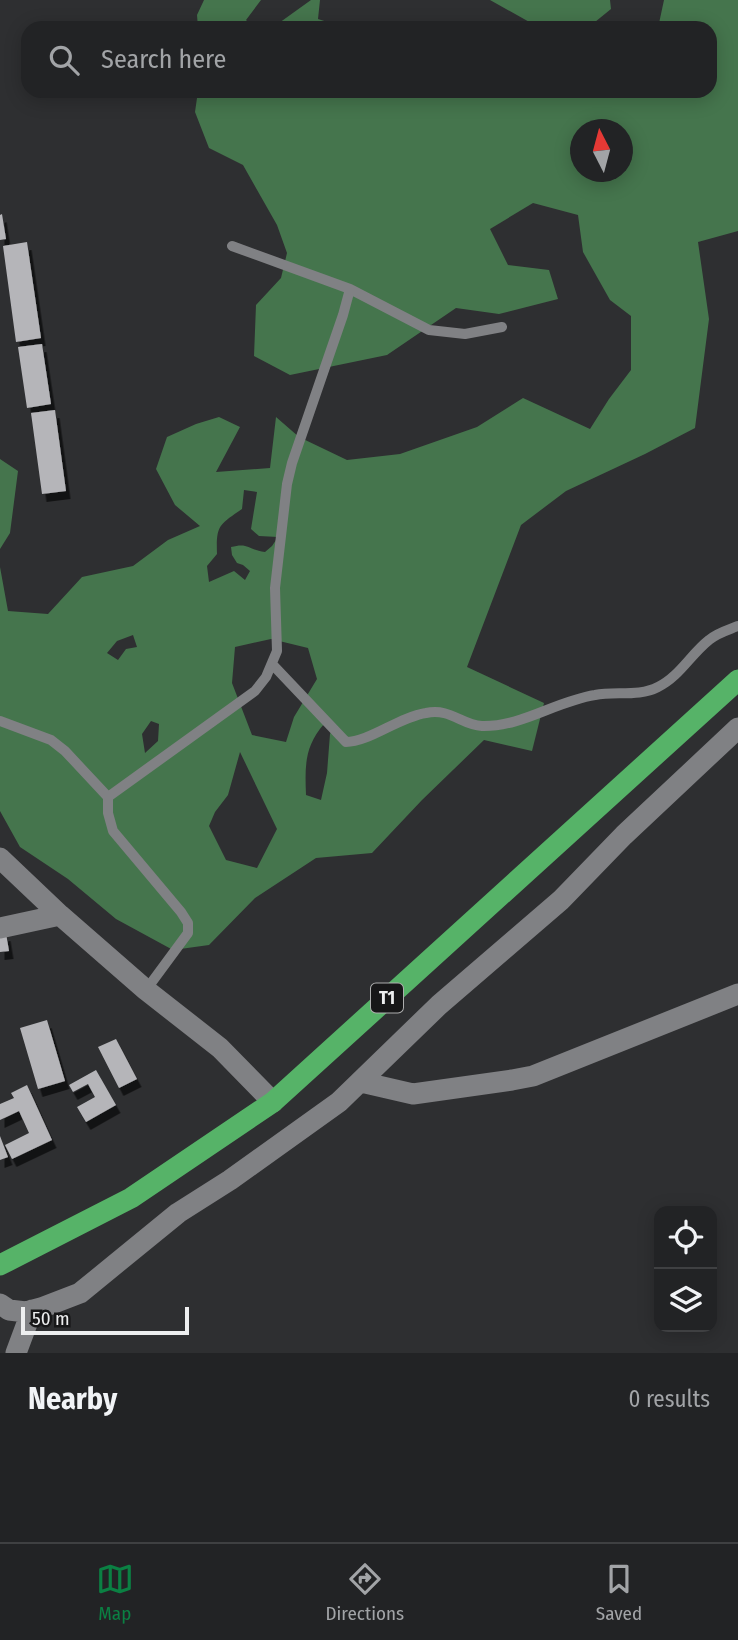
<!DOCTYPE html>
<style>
:root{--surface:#222325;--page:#2e2f32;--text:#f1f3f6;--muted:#a2a4a7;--line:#3f4042;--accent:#0b8043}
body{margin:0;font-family:"Fira Sans Condensed",sans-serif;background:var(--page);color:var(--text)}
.controls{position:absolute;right:21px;bottom:21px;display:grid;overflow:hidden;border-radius:14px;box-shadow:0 4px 18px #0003}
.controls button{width:63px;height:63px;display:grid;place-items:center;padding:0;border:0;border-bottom:2px solid var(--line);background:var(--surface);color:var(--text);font:35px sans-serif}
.compass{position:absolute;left:570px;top:119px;width:63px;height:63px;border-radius:50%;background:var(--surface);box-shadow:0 4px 18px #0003;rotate:354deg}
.scale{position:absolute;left:21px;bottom:18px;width:168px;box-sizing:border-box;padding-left:7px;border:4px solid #edeeef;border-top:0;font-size:19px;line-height:24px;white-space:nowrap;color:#edeeef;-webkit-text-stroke:5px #171718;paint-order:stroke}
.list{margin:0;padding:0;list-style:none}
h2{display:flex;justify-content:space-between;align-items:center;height:91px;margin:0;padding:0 28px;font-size:30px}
h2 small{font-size:23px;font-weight:400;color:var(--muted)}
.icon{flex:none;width:38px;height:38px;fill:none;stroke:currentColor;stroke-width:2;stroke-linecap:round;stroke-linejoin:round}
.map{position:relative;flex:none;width:738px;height:1353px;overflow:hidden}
.search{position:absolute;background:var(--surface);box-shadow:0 4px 18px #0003;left:21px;right:21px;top:21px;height:77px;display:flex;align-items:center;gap:18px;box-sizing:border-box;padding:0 24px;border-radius:21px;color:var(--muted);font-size:26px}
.sheet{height:189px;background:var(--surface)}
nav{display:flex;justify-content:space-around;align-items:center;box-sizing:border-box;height:98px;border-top:2px solid var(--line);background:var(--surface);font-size:19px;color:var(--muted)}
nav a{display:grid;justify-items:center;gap:4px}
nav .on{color:var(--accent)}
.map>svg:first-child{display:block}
.forest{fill:#45754d;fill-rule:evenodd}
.building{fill:#b5b5b9;filter:url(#shadow)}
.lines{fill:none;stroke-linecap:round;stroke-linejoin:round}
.lane{stroke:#808184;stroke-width:10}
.street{stroke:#808184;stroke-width:21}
.highway{stroke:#56b368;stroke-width:21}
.labels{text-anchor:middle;stroke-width:7;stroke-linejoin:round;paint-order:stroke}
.shield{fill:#171718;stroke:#adaeae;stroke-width:2}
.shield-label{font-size:18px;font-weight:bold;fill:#edeeef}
</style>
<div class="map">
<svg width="738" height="1353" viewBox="0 0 738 1353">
<defs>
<filter id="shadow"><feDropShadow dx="4.5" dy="8" stdDeviation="0" flood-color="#0009"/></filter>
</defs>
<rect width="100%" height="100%" fill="#2e2f31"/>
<path class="forest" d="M204,0H261L246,20L254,28H198L197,15Z
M311,0H320L318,19L346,28H272Z
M490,0H610L611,9L595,22L614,28H540Z
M664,0H738V231L698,242L709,319L695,428L645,454L566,491L521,525L467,667L544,703L532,751L484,740L422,800L372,853L316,858L255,898L209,945L173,950L116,919L68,879L20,847L0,811V567L8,611L48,614L82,577L133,566L168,540L200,526L175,505L156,469L167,437L196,424L219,417L240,427L216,472L270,468L276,417L299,437L347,460L400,454L477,427L523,398L590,429L609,399L631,370V316L610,300L583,252L578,215L533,203L490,229L508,265L549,270L558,299L499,314L456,308L387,355L290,375L254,356L256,305L281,278L287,253L277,225L243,165L209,148L195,112L198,91H639L638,97L656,91H710V28H658ZM580,130H622V172H580ZM244,490L257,492L251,529L259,536L278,537L272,546L265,552C248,550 249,542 231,547L232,555L237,563L243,565L250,571L245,580L234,571L209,582L207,566L217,554C216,525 219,525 242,509ZM133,635L137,647L126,649L118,660L107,653L117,641ZM271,639L308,648L317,679L294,717L286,742L252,735L232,683L235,647ZM151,721L159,724L158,741L145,753L142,734ZM324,724H335L330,734L327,773L321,800L306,795C305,767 304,747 324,724ZM240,752L277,829L257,868L226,860L209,826L215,812L228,795Z
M0,459L18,471L10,533L0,549Z"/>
<path class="building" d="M2,214L6,239L0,240V215Z
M27,242L41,338L16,342L3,246Z
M42,344L51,404L27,408L18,347Z
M55,410L66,491L42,494L31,413Z
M6,933L9,951L0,952V934Z
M47,1020L65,1081L38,1089L20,1028Z
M116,1039L137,1079L119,1088L98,1047Z
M96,1070L116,1105L86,1122L77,1107L95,1097L88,1084L73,1092L69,1085Z
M27,1085L52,1140L12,1159L5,1145L29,1133L19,1111L0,1120V1104L14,1098L11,1093Z
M0,1136L8,1157L0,1160Z"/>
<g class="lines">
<path class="lane" d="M232,246L350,289L429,330L465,334L502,327
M272,664L346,742C369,742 399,717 426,713C451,708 461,725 482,726C522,727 556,701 595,695C615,691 639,697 658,687C679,677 691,654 709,640C717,633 728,630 738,626
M0,721L51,740L65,751L108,797
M146,990L188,933V923L181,912L113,831L108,813V797L255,691L266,677L277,651L275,588L287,484L292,463L343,315L350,289"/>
<path class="street" d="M0,858L60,915L146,990L220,1048L273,1102
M0,928L60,915
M361,1082L413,1094L512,1080L533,1076L738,994
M0,1304L9,1310L26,1312L41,1308L80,1293L178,1213L230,1180L339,1102L439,1005L561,900L624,835L738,728
M16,1353L32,1310"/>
<path class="highway" d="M0,1265L131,1198L273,1102L738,680"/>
</g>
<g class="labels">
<rect class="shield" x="371" y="983.5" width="32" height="29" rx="5"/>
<g class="shield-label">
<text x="387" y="1004">T1</text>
</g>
</g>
</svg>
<div class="controls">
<button><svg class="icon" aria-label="locate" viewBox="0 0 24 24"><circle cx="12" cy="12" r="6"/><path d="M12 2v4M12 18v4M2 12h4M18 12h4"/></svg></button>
<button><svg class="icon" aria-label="layers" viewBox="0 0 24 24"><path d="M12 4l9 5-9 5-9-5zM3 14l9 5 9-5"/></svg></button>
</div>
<svg class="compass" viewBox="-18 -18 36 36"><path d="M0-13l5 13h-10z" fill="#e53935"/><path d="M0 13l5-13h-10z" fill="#a2a4a7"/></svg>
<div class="scale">50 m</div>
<div class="search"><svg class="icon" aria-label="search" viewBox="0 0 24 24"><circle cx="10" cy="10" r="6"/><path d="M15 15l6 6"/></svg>Search here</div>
</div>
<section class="sheet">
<h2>Nearby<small>0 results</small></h2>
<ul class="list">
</ul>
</section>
<nav>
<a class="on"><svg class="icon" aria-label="map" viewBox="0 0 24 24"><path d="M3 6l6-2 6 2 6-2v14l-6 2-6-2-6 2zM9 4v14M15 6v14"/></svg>Map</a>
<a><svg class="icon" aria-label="directions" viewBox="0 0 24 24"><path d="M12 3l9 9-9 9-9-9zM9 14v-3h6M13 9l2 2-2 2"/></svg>Directions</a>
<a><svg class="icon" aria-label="saved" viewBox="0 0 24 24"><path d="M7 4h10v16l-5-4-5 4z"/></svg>Saved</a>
</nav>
